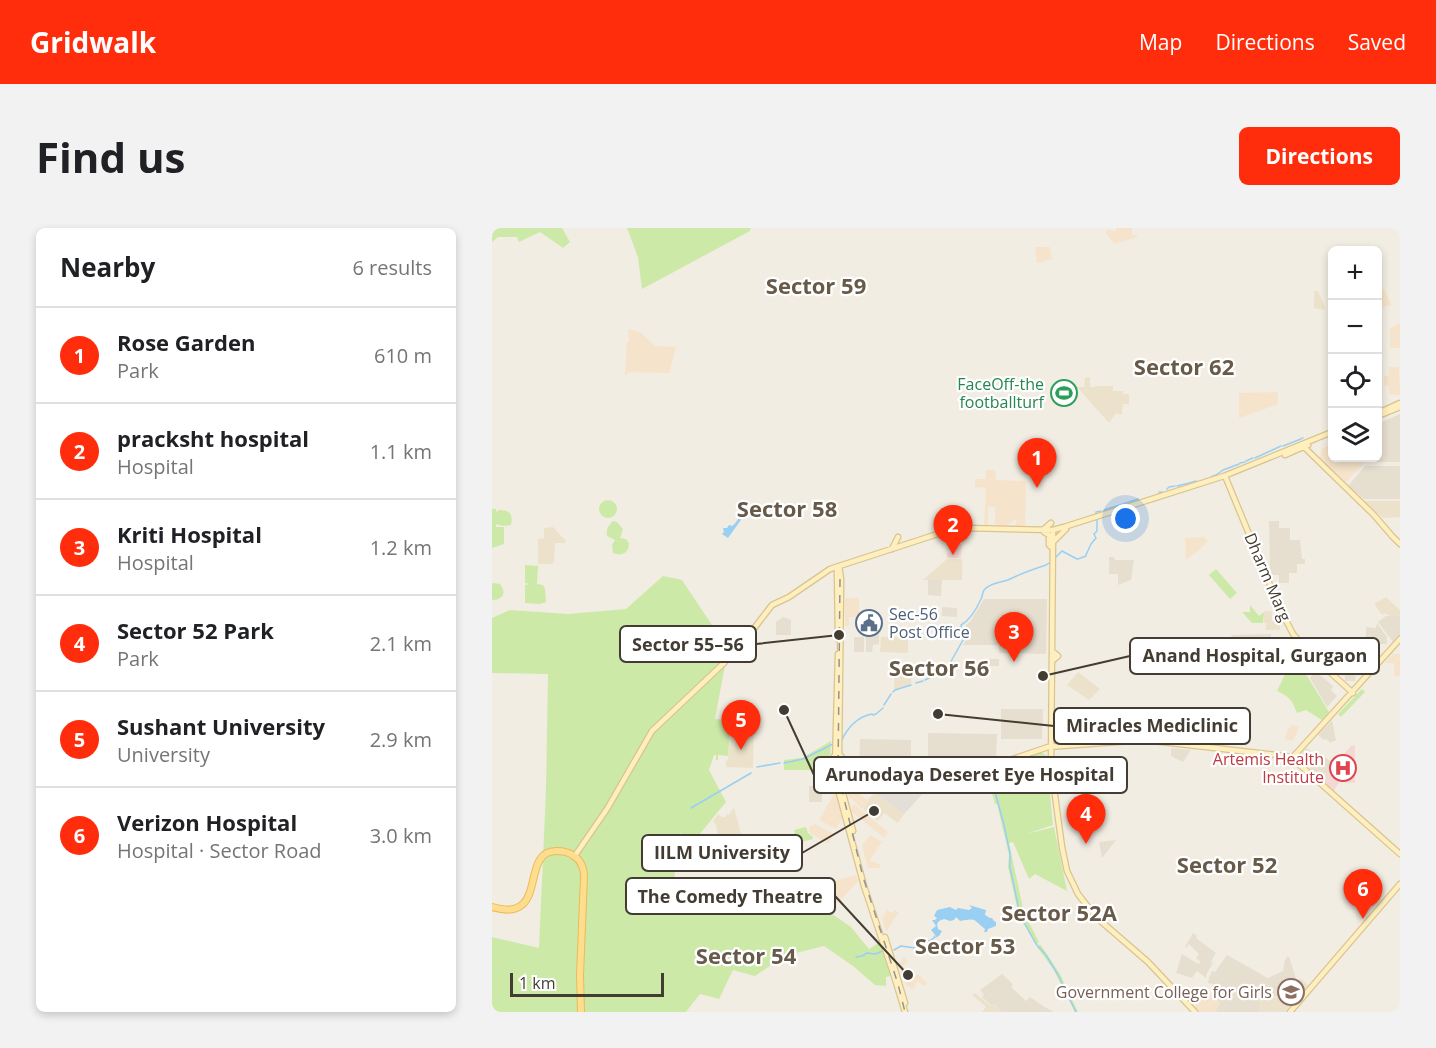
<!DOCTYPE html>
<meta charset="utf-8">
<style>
:root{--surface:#fff;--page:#f2f2f2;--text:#202124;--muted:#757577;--line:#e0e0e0;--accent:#ff2d0c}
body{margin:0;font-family:"Open Sans",sans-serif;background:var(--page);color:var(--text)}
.controls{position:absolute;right:18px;top:18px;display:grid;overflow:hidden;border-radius:9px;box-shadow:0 3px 9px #0003}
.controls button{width:54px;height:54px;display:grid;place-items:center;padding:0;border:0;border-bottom:2px solid var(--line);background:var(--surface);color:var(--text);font:30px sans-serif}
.scale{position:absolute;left:18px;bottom:15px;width:154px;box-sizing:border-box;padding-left:6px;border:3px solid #433c32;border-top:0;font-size:16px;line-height:21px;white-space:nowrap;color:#433c32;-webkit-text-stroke:4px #fff;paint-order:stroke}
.you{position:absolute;left:634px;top:291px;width:21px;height:21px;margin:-15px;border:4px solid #fff;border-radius:50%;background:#1a73e8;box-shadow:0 0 0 9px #1a73e833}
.badge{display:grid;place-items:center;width:39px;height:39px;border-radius:50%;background:var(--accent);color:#fff;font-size:20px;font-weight:700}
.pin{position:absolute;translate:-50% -50px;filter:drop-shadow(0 2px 3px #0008)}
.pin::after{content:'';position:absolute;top:32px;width:21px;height:18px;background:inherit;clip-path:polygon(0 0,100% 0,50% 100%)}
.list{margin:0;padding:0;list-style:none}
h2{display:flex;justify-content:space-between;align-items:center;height:78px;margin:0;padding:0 24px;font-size:26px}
h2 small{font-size:20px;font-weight:400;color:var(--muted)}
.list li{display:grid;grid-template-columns:39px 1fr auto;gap:18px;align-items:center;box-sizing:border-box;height:96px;padding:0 24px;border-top:2px solid var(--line)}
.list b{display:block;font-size:22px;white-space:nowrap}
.list p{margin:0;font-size:20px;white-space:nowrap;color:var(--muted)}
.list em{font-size:20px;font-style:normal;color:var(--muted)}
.icon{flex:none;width:33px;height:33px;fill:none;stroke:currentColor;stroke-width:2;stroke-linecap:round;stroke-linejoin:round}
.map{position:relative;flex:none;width:908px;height:784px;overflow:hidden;border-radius:9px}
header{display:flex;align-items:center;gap:36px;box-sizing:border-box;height:84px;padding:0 30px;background:var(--accent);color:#fff}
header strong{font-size:28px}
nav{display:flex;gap:33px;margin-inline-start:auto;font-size:21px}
.intro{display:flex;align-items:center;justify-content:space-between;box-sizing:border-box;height:144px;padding:0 36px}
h1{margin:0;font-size:42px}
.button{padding:15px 27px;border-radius:9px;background:var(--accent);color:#fff;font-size:21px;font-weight:700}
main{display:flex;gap:36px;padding:0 36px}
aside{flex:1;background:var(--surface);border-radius:9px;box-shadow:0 3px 9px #0003}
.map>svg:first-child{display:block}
.residential{fill:#e6dfcf}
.commercial{fill:#f6e3cb}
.industrial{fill:#e3ded7}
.education{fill:#ece2cb}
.medical{fill:#f4d8d4}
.green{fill:#cce9a8}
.water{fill:#99cff3}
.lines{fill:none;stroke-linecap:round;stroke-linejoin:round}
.stream{stroke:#99cff3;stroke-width:1.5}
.secondary-casing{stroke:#d8c491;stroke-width:7}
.primary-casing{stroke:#e9bc59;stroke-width:8}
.secondary{stroke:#ffefbf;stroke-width:4.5}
.primary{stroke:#ffdd8e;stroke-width:6}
.rail{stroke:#939393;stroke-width:1.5;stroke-dasharray:8 8;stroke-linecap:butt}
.labels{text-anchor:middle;stroke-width:4.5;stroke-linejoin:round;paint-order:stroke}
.leisure-label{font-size:16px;fill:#27864d;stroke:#fff;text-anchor:end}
.street-label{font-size:16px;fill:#433c32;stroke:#fff}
.service-label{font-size:16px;fill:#4e5e75;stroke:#fff;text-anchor:start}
.health-label{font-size:16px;fill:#be3a42;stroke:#fff;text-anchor:end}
.education-label{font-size:16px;fill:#785e54;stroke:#fff;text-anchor:end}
.district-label{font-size:22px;font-weight:bold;fill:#675a49;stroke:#fff}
.leader{fill:none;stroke:#433c32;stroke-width:2}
.callout-dot{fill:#433c32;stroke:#fff;stroke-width:2}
.callout{fill:#fff;stroke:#433c32;stroke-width:2}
.callout-label{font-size:18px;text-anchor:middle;font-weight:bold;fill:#433c32}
</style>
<header>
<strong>Gridwalk</strong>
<nav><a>Map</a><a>Directions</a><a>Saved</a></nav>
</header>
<div class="intro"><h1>Find us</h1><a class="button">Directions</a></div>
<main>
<aside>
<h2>Nearby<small>6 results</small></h2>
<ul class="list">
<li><span class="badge">1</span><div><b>Rose Garden</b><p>Park</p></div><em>610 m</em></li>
<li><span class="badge">2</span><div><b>pracksht hospital</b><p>Hospital</p></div><em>1.1 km</em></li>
<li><span class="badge">3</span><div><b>Kriti Hospital</b><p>Hospital</p></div><em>1.2 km</em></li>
<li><span class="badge">4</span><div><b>Sector 52 Park</b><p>Park</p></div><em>2.1 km</em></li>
<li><span class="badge">5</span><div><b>Sushant University</b><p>University</p></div><em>2.9 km</em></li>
<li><span class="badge">6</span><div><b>Verizon Hospital</b><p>Hospital · Sector Road</p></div><em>3.0 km</em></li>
</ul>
</aside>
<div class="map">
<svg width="908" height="784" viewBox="0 0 908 784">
<rect width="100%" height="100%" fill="#f2ede2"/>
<path class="residential" d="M908,186V234H848L847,230H886V196Z
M873,238H908V271H872L856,258Z
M777,293H787V300H798V312H808L810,331H813V336H805V345H797V355H787V347H777L776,345L778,344Z
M617,329H622L623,332H642L639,352L626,357V346H617Z
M436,352H450L449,368L436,367Z
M492,371H555L554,426L507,425V417H471L473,414L474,397L478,394Z
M450,379L465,380V389L450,388Z
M894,388H908V407L901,414L886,394Z
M291,389L299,392V407H284V394Z
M885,395L895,409V416H885L884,425H874V444L864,443L863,453H853V434H864V420H874V399L884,400Z
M374,405H387V416L381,417L380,424H374Z
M779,406V426L777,430L738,407Z
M362,409H372V424H362Z
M495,431H507V438H496V447H485V438H495Z
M826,439L827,440L824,444L841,458L839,462L845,468L835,479L818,450Z
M509,481H551L550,511H509Z
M840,492L844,513H841L839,515L834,511L832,512L826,507Z
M436,505L505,506L504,534L482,541L436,540Z
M368,511L419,512V540H367Z
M679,520L687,521L699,522L691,534L679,528Z
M815,520L825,530L816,540L805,530Z
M831,527L842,537L828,552L817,541Z
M491,546L496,561L493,566L484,561L481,565L474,562V549L485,548Z
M317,558L330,559V574H317Z
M624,612L611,629L610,630L607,614Z
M701,705L705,708L704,710L724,725L719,733L721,735L715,745L714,750L705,743L700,750L684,745L690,726L706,736L709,734L704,730L707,726L697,716L694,720L693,719Z
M735,727L776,750L791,743L793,732L796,728L798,731L804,751H798L797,758L788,759L787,768L767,769V784H723L728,774L721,770L728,758L716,755L717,750L720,743L723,744Z
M510,746L521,756L519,759L534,773L538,769L551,778L562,784H510L502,776L500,778L490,769L492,767L488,762Z"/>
<path class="commercial" d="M624,0H640V7H645V9L623,16L614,6V2L624,3Z
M543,19H558L560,31L545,35Z
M892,61L900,77L888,80L886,63Z
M908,95V120H898V100Z
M136,101L148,104L163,118L184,119L177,145L137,144L133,149L135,114H137Z
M897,139H907L908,167L897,166V158H892V148H897Z
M786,164V176L747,190V165Z
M839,216V229L848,230L849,234H873L854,254L828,231L829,221Z
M494,242H503L504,252L534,253L533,300H524V291L514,298H503V279H496V297H492L494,260L483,259V251H494Z
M712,309L716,313L706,323L694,332L693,310Z
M353,370H367V389H357V398H353Z
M901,426H907L908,427V448H902V435H893Z
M800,497L807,499L801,513L793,511L796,501Z
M352,559H357L377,573L370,581L357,569Z
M343,564L350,590L344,601L327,592Z
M362,576L396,604L392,610L360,584L359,581Z
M323,596L342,606L336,616L317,604L318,598Z
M378,607L390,614L378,632L389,637L387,640H376L370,617Z
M364,647L366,653L346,675L338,671L345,663L342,660L339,654Z
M395,682L400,685L402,682L407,684L394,704L390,691Z
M411,729L416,733L411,738L422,749L426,746L435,755L431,758L426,753L423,757L424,758L421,761L414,757L406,735L410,733Z
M713,765L728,774L723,784H705L702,781Z"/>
<path class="industrial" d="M360,548L412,549L434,562L412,586L359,549Z"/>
<path class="education" d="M822,63H826L834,82L822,80Z
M598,149V159H603L604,158H621V163H631V166H637V176H631L630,187L624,185L617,195L585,159H592L593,150Z
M872,273H908V289L891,290Z
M61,299L74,313L73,315H63L62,335L59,336H46V311L52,310V300Z
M455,331H470V352H431Z
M894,369L908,382V388H898L893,385L890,387L882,376Z
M772,383H780V393H788V402H774V395H772Z
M389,409H416V425L388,424Z
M403,438L420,439L419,456L402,462Z
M586,444L608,461L597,472L575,457Z
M241,489H262L261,540L234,539V534L236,530Z
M383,565L412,586L406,595L392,585L386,593L371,581L377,573L376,571Z
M242,579L250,610L247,611L236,607L226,609L224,597L221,594L222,592L226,586L230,589H233L235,586L237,587Z
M808,750L816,757L793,784H767V769H787L788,759H797L798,752H806Z
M483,765L499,778L502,777L510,784H490L494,779L480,767Z"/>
<path class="medical" d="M460,316H470L469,330H455V325H460Z
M860,517L863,518V555L847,554L842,563L829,551Z"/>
<path class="green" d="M0,0H70L78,14L71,20L48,4L27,14L25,9H6L0,14Z
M135,0H259L258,3L150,61L146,29Z
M107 281a9 9 0 1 1 18 0a9 9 0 1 1-18 0Z
M0,281H4V284L7,282C19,282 21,287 19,297L11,298L4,296V299H12V316L0,320Z
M121,293L125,294L131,301L128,310L134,311L137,315C137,324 131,329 121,325L120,317L123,312L115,308C114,301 116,298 121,293Z
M33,337L46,338L45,356L51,357L53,361L54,374L48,376L33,375V357L38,356L33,355Z
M724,341L745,365L738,371L717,347Z
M171,348L190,352L236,421L223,491L239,492L236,528L226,527V532H224V527H222L217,542L234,574L202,613L188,605L182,651L222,675L275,685L321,673L359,699L377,721L388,714L399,748L394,749V758L383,757L361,738L332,718L292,728L263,748L241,742L227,771L208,766L194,784H0V709L47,720L54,561L56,446L0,445V390L18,382L76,386L134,381Z
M0,355L8,356C15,365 11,372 0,372Z
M758,377L767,388L772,384L771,395H760L750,384H758Z
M797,438L815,448L837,484L830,492L814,482L805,485C800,472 798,469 785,463Z
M870,461L873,464L849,489L846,486Z
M339,513L338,530L329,542H292V532L310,530Z
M549,524L554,527L561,597L534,606L562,599L575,663L543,646L537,651L521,614L517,615L532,685L547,714L544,717L527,688L516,639L517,627L505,576H503L494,544L496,543L501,553L497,542Z
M314,599L316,605L321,609V611L305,615L302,602Z
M548,716L568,746L586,784H583L562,742L545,719Z"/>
<path class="water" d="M251,285V289L236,310L230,306L232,304L231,300H235L237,297L240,298C245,295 246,289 251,285Z
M477,677L494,682L493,687L498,690H500L502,693L504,694V698L496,701L495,704H492L493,701C480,691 486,690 468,693L464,689L462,692L458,693L452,691L447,693L445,696L446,701L450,703L447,708L443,710L444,708L439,702L444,698L440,692H443L445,690L442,688L445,682L458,679L464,682L466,680L477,682L480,680Z"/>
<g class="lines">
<path class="stream" d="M810,210H811
M791,218L809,211
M763,230L789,218
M754,233L761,230
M748,235L753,234
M719,249L724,247L731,242L747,236
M694,256L704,253
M685,258L693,256
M675,261L677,259L683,258
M667,264H670
M612,282L646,271
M604,286V284L609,283
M594,327L599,316L604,310L602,306L605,303V291
M563,330L570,323L585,331
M586,331L594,328
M433,452L441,448L446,441L457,437L471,412L469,397C478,392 485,380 489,371C491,367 490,366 492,362C499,354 510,355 518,351C530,345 542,341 554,337L557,335
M424,455L431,453
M401,464L403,462L419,457
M392,477L399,466
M381,487L384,486L391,480
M349,514C355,500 365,489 380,486
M292,535L311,531L341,516
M265,539L288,535
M497,547L502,560L512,597L518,625V639L528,687L544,716L554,727L566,747L584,784
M199,580L259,545
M402,722L409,718L423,720L441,711L443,708
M364,729L370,728L375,725L383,726L391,723"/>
<defs>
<path id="secondary" d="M886,185L908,175
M886,188L908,179
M812,219L882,287L900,308L908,316
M793,227L816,217
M733,248L788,381L801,406L820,428L861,465
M551,302L559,295
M561,302L559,538L570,619L575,643L586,666L604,689L656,734L703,784
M552,304L557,307V317L559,319
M561,314L574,301
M400,321L406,309
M347,338L349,351L347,530L348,537L351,540
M345,342L346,411
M560,423L566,428L560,433
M349,528L359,543
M800,530L908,411
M343,537L346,426
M351,540L356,543L483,544L556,519L652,512L794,528L800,530L908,626
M330,543L335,539L343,527
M341,547L344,554L372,658L403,751L413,784
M342,548L339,543L340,539L343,537H348
M348,548V554L361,603
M350,558H351V553L359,544
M82,629L115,581L160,503L232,435L260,403L280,377L297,369L338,341L461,301L473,300L561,302L572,299L732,248L840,204
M393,709L413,775
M798,784L908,656"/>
<path id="primary" d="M0,679C11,682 22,684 31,676C46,662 37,623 64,623C70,623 77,624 82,628C89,632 92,641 92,648L88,747L89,784"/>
</defs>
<use href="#secondary" class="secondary-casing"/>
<use href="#primary" class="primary-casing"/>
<use href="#secondary" class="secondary"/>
<use href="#primary" class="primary"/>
<path class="rail" d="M348,351L346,546L371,649L406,756L413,784
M367,550L374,553"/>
</g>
<defs>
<symbol id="stadium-ring" viewBox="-11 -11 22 22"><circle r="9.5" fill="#fff" stroke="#2e9e5b" stroke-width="1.5"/><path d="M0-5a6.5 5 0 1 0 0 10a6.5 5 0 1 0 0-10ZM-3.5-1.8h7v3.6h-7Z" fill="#2e9e5b"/></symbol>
<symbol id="civic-ring" viewBox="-11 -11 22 22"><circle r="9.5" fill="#fff" stroke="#5c6f8a" stroke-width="1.5"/><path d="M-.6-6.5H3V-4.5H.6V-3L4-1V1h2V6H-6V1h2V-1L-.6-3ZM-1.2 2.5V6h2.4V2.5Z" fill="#5c6f8a"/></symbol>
<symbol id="hospital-ring" viewBox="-11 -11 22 22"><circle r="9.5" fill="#fff" stroke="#e0444e" stroke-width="1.5"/><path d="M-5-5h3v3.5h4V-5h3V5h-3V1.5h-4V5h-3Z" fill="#e0444e"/></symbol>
<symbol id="university-ring" viewBox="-11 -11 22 22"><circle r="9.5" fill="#fff" stroke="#8d6e63" stroke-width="1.5"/><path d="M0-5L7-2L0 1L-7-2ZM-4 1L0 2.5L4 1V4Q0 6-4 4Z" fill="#8d6e63"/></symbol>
</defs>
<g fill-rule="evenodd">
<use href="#stadium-ring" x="557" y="150" width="30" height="30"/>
<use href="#civic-ring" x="362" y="380" width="30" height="30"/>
<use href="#hospital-ring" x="836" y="525" width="30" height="30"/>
<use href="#university-ring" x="784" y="749" width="30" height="30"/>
</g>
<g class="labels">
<g class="leisure-label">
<text x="552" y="162">FaceOff-the<tspan x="552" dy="18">footballturf</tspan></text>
</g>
<g class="street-label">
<text transform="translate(776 349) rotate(67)" y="6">Dharm Marg</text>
</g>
<g class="service-label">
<text x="397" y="392">Sec-56<tspan x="397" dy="18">Post Office</tspan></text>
</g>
<g class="health-label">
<text x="832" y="537">Artemis Health<tspan x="832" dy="18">Institute</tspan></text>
</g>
<g class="education-label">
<text x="780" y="770">Government College for Girls</text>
</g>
<g class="district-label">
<text x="324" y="66">Sector 59</text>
<text x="692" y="147">Sector 62</text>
<text x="295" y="289">Sector 58</text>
<text x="447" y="448">Sector 56</text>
<text x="735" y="645">Sector 52</text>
<text x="567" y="693">Sector 52A</text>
<text x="473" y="726">Sector 53</text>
<text x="254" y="736">Sector 54</text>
</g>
</g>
<path class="leader" d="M347 407L264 416M551 448L638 428M446 486L562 498M292 482L322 547M382 583L310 625M416 747L343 668"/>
<g class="callout-dot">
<circle cx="347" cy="407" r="6"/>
<circle cx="551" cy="448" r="6"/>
<circle cx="446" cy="486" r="6"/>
<circle cx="292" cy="482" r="6"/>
<circle cx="382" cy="583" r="6"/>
<circle cx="416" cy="747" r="6"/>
</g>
<g class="callout">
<rect x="128" y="398" width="136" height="36" rx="6"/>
<rect x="638" y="410" width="249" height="36" rx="6"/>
<rect x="562" y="480" width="196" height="36" rx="6"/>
<rect x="322" y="529" width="313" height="36" rx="6"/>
<rect x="150" y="607" width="160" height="36" rx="6"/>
<rect x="134" y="650" width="209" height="36" rx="6"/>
</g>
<g class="callout-label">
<text x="196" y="423">Sector 55–56</text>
<text x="763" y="434">Anand Hospital, Gurgaon</text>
<text x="660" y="504">Miracles Mediclinic</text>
<text x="478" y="553">Arunodaya Deseret Eye Hospital</text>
<text x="230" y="631">IILM University</text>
<text x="238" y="675">The Comedy Theatre</text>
</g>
</svg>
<div class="controls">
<button>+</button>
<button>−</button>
<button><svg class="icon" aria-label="locate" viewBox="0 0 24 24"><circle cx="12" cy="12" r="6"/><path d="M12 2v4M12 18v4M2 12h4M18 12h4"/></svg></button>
<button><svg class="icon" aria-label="layers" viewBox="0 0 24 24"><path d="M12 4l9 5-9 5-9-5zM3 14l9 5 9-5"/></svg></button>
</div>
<div class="scale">1 km</div>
<div class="you"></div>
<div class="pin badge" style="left:545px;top:260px">1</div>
<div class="pin badge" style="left:461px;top:327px">2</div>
<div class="pin badge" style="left:522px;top:434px">3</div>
<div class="pin badge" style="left:594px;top:616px">4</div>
<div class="pin badge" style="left:249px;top:522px">5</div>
<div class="pin badge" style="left:871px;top:691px">6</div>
</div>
</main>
